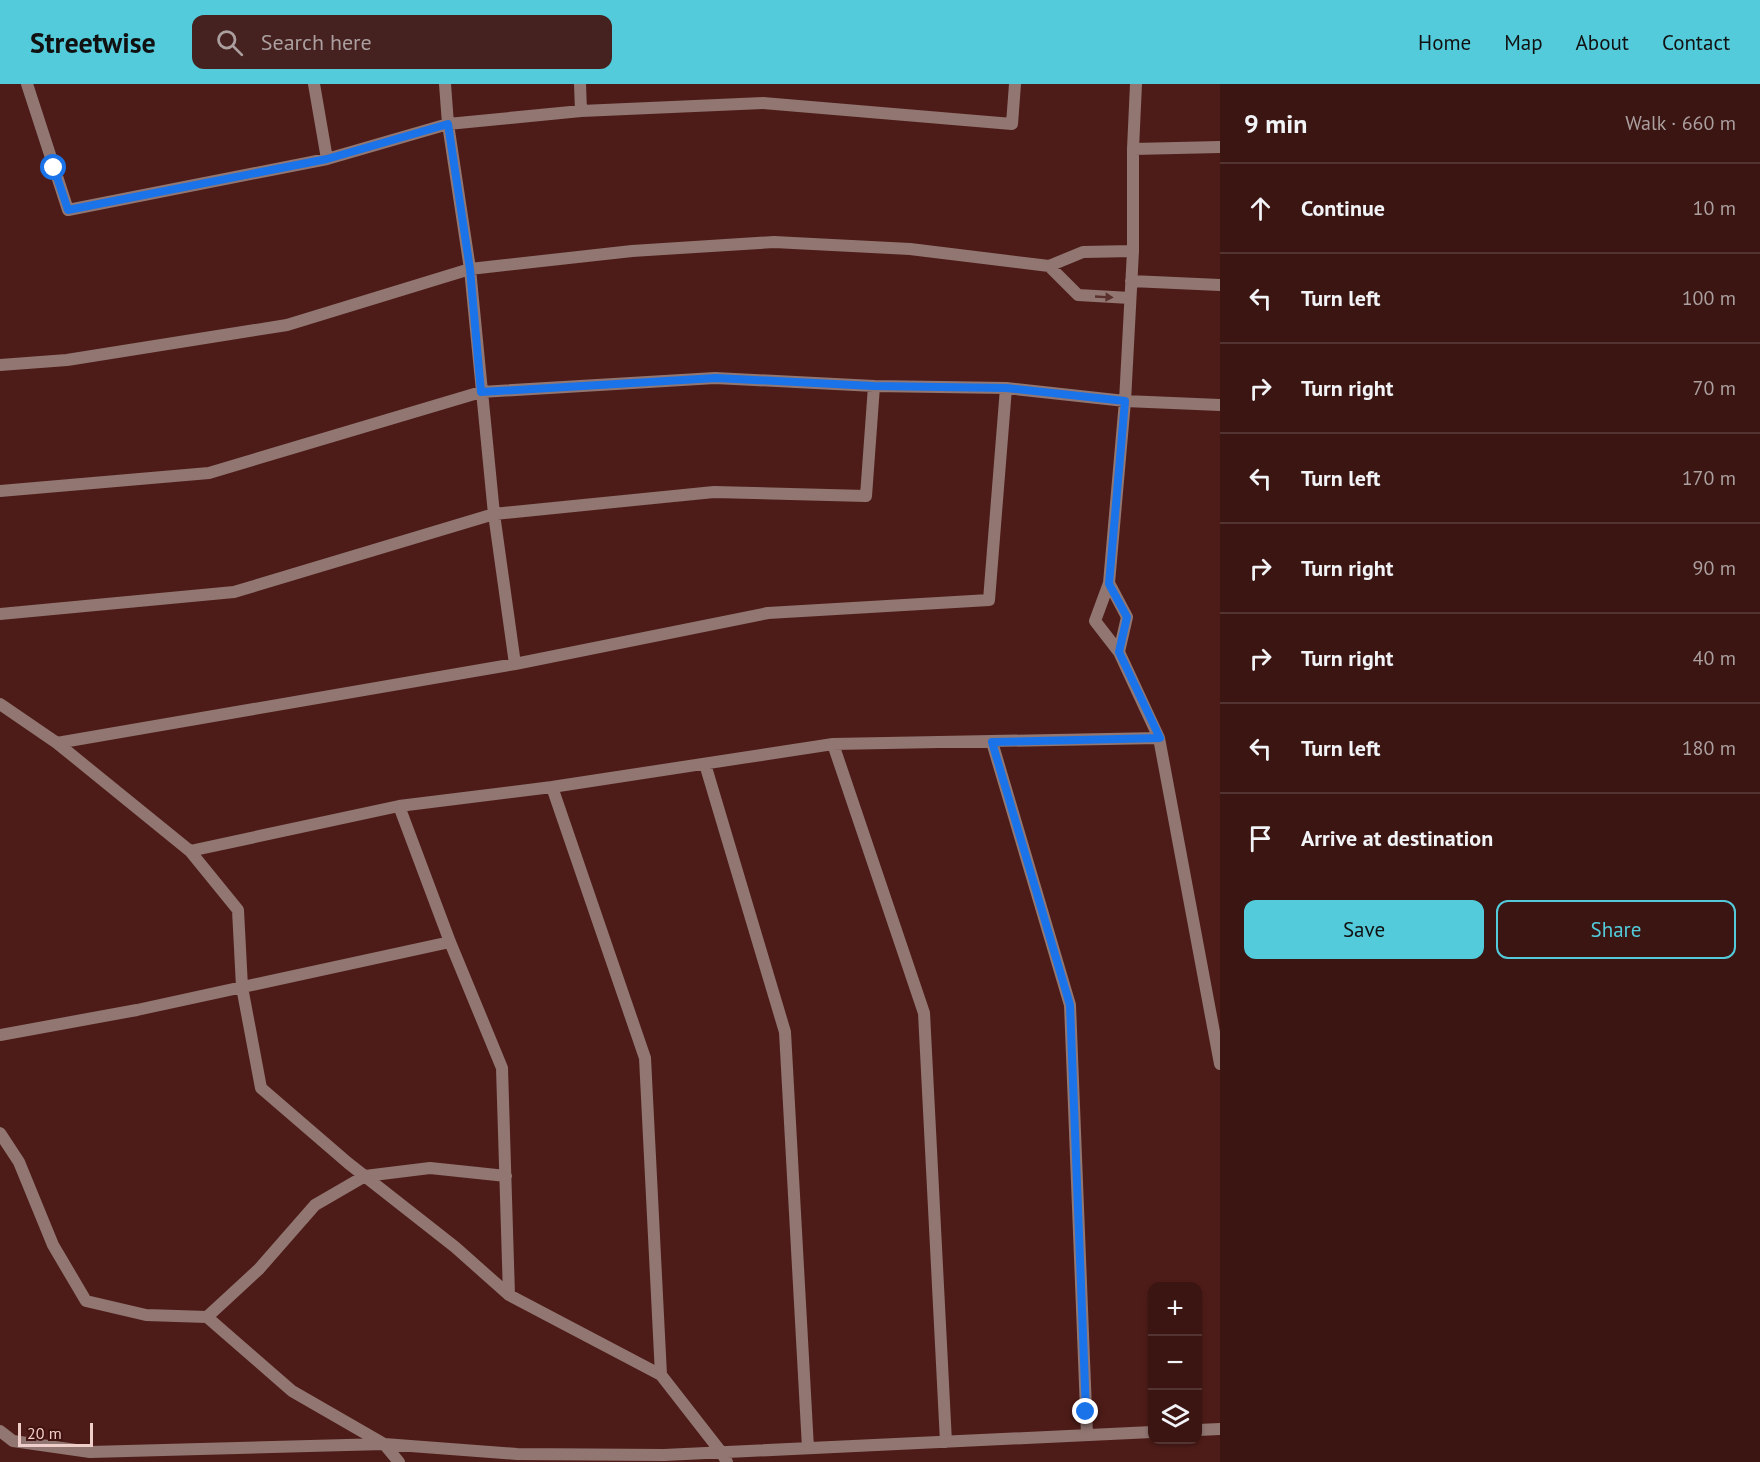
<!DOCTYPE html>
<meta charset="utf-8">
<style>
:root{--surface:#3a1512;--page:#452220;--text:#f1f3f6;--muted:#ab9f9f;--line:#543432;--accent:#53cbdb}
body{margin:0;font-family:"PT Sans",sans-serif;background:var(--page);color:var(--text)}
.controls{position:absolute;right:18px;bottom:18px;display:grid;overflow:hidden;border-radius:12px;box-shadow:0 2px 4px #0004}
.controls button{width:54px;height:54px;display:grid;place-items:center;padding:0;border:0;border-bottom:2px solid var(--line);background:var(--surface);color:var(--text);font:30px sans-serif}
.scale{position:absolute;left:18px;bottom:15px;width:75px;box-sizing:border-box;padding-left:6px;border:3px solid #f0cfca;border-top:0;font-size:16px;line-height:21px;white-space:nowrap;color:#f0cfca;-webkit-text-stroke:4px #42120e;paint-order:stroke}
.stop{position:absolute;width:18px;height:18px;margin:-14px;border:4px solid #1a73e8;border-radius:50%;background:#fff}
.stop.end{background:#1a73e8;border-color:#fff;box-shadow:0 2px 6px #0008}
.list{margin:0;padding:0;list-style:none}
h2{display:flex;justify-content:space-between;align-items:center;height:78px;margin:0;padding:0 24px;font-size:26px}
h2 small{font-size:20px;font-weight:400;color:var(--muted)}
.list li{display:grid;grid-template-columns:39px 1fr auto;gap:18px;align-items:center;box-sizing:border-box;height:90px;padding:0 24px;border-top:2px solid var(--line)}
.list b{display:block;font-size:22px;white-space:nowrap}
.list em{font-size:20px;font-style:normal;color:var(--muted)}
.actions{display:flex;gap:12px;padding:18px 24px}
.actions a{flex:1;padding:14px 0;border:2px solid var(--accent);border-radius:12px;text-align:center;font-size:21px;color:var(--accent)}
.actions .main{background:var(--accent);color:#111}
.icon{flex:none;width:33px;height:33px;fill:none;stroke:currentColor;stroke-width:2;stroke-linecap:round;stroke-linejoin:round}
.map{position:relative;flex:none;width:1220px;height:1378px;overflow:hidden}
header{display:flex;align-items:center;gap:36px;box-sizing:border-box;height:84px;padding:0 30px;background:var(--accent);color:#111}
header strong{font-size:28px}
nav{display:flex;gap:33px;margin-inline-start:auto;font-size:21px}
.search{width:420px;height:54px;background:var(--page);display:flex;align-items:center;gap:15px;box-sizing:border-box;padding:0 21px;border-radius:12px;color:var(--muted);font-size:22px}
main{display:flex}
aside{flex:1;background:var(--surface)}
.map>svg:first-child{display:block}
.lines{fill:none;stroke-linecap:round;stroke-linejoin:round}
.street{stroke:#917672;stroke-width:12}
.oneway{fill:#5a302c}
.route{stroke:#1a73e8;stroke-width:8}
</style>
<header>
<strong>Streetwise</strong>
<div class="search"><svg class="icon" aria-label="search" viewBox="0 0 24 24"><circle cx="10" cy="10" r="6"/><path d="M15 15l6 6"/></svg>Search here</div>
<nav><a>Home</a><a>Map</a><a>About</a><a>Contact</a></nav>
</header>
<main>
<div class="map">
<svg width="1220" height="1378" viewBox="0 0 1220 1378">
<rect width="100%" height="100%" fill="#4e1c18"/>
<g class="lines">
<path class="street" d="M27,0L68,126L327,75L448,40L581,27L763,19L1012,40L1015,0
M314,0L327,75
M445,0L448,40L470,185L494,430L515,580
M580,0L581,27
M1136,0L1133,65V167L1125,317L1109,499L1095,537L1119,568L1159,654L1220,980
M1133,65L1220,63
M1049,182L1078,211L1130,214
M1131,197L1220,201
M0,281L67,276L287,241L470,185L632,167L774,158L910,165L1049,182L1083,168L1133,167
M0,407L209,389L481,308L715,294L874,302L1006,304L1125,317L1220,321
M1109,499L1127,533L1119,568
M0,530L234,508L494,430L714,408L866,412L874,302
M0,620L57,659L190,767L238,826L242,903L261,1004L348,1079L455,1163L509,1211L661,1291L721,1368L727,1378
M992,658L1070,921L1087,1351
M57,659L515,580L768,529L989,516L1006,304
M833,660L924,929L946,1358
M705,680L785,948L808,1364
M552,703L645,974L661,1291
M399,722L450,858L502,984L509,1211
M190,767L399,722L552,703L833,660L1159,654
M0,951L137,926L450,858
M0,1049L19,1078L53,1161L86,1217L146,1231L207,1233L292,1307L384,1360L399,1378
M207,1233L259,1185L315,1121L365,1092L430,1084L506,1092
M1198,1346L1220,1345
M0,1347L13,1357L90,1368L384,1360L517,1370L664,1371L1152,1348"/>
</g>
<defs><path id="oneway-solid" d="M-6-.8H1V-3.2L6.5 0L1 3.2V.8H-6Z" transform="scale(1.5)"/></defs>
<use class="oneway" href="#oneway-solid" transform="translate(1104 213) rotate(3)"/>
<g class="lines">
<path class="route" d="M54,84L68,126L327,75L448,40L470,185L481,308L716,294L873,302L1006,304L1125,317L1109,500L1127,533L1119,568L1160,654L992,658L1070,921L1086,1328"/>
</g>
</svg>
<div class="controls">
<button>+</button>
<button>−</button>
<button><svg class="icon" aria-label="layers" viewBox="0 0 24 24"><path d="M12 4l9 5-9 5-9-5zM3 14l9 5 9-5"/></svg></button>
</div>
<div class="scale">20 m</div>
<div class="stop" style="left:54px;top:84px"></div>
<div class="stop end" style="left:1086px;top:1328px"></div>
</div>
<aside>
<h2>9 min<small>Walk · 660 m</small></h2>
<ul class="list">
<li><svg class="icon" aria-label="ahead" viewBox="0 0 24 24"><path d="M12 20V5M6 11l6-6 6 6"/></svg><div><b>Continue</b></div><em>10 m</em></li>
<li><svg class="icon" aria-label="left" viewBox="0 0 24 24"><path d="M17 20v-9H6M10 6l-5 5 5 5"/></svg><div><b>Turn left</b></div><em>100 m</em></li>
<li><svg class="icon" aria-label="right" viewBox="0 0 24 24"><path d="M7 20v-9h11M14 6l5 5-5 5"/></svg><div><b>Turn right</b></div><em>70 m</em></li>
<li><svg class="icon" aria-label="left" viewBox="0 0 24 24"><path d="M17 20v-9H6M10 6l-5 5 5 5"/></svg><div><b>Turn left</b></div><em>170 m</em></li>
<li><svg class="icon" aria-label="right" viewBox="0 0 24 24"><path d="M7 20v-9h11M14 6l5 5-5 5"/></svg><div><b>Turn right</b></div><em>90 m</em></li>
<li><svg class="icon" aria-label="right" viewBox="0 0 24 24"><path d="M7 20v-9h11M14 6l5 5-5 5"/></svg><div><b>Turn right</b></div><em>40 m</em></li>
<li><svg class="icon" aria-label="left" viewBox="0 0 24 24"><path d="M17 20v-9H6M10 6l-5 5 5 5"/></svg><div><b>Turn left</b></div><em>180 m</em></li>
<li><svg class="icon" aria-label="arrive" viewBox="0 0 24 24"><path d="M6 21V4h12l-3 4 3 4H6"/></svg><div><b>Arrive at destination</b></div></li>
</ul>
<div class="actions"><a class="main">Save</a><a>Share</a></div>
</aside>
</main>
